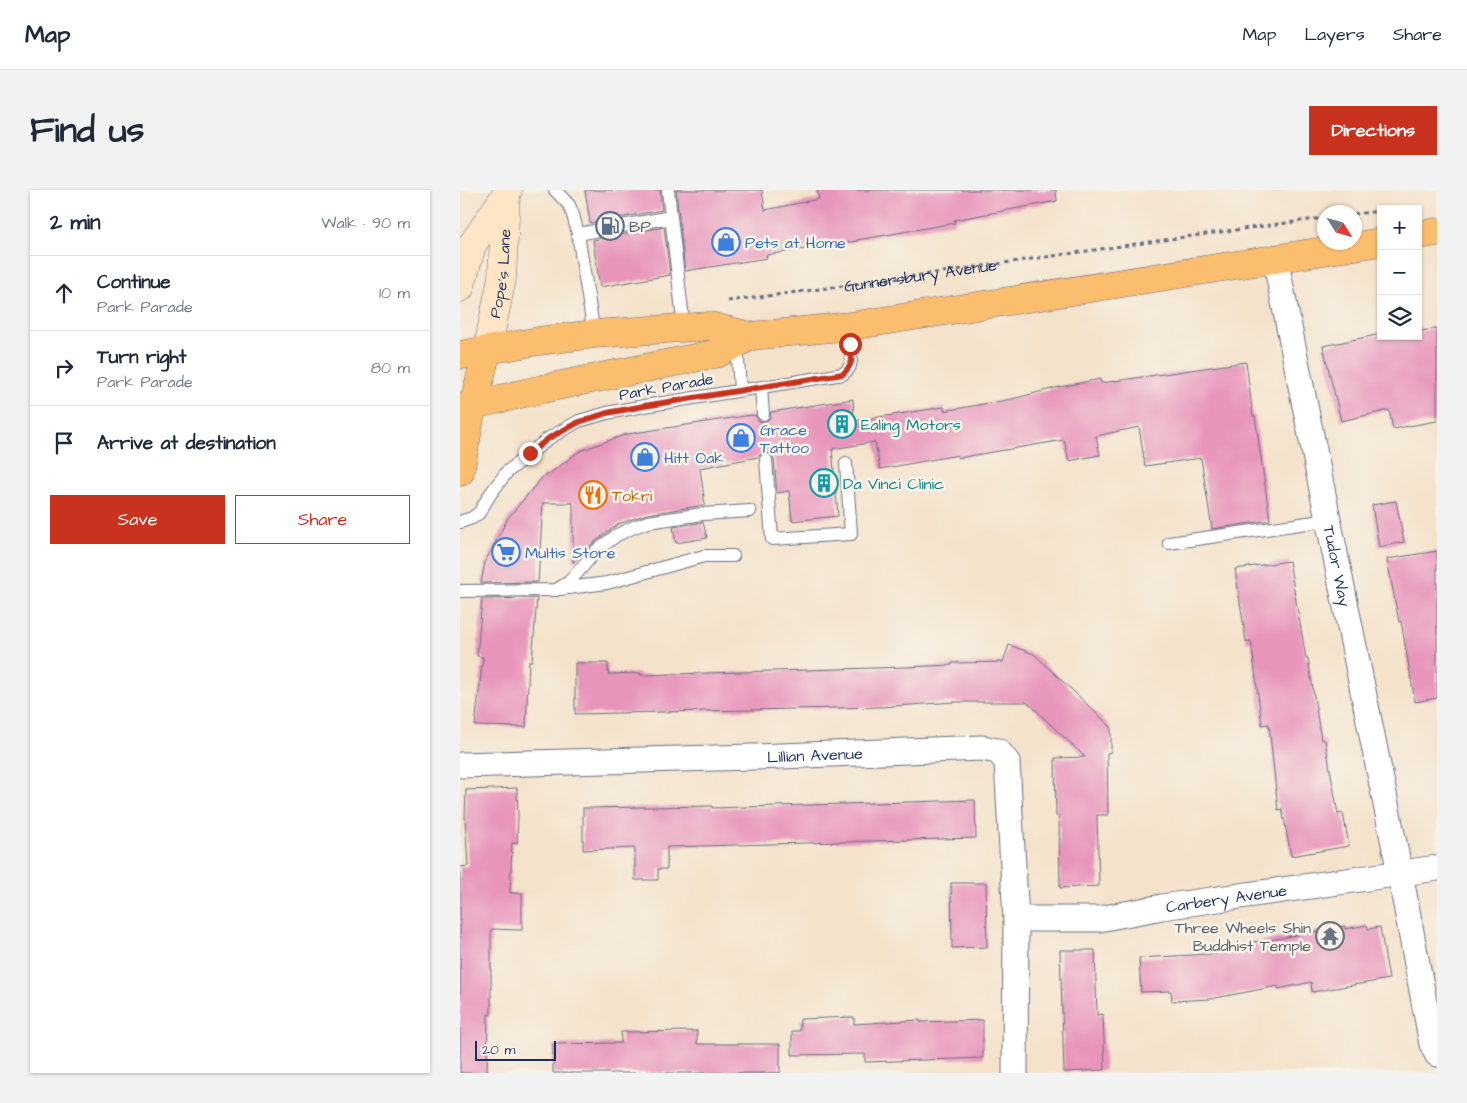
<!DOCTYPE html>
<meta charset="utf-8">
<style>
:root{--surface:#fff;--page:#f2f2f3;--text:#1f2937;--muted:#747a83;--line:#e0e1e3;--accent:#c8321e}
body{margin:0;font-family:"Architects Daughter",sans-serif;background:var(--page);color:var(--text)}
.controls{position:absolute;right:15px;top:15px;display:grid;overflow:hidden;border-radius:0px;box-shadow:0 1px 4px #0004}
.controls button{width:45px;height:45px;display:grid;place-items:center;padding:0;border:0;border-bottom:1px solid var(--line);background:var(--surface);color:var(--text);font:25px sans-serif}
.compass{position:absolute;left:857px;top:15px;width:45px;height:45px;border-radius:50%;background:var(--surface);box-shadow:0 1px 4px #0004;rotate:127deg}
.scale{position:absolute;left:15px;bottom:12px;width:81px;box-sizing:border-box;padding-left:5px;border:2px solid #1b2f5e;border-top:0;font-size:14px;line-height:18px;white-space:nowrap;color:#1b2f5e;-webkit-text-stroke:4px #f7f3e8;paint-order:stroke}
.stop{position:absolute;width:15px;height:15px;margin:-11px;border:4px solid #c8321e;border-radius:50%;background:#fff}
.stop.end{background:#c8321e;border-color:#fff;box-shadow:0 1px 5px #0008}
.list{margin:0;padding:0;list-style:none}
h2{display:flex;justify-content:space-between;align-items:center;height:65px;margin:0;padding:0 20px;font-size:21px}
h2 small{font-size:16px;font-weight:400;color:var(--muted)}
.list li{display:grid;grid-template-columns:32px 1fr auto;gap:15px;align-items:center;box-sizing:border-box;height:75px;padding:0 20px;border-top:1px solid var(--line)}
.list b{display:block;font-size:19px;white-space:nowrap}
.list p{margin:0;font-size:16px;white-space:nowrap;color:var(--muted)}
.list em{font-size:16px;font-style:normal;color:var(--muted)}
.actions{display:flex;gap:10px;padding:15px 20px}
.actions a{flex:1;padding:11px 0;border:1px solid var(--accent);border-radius:0px;text-align:center;font-size:18px;color:var(--accent)}
.actions .main{background:var(--accent);color:#fff}
.icon{flex:none;width:28px;height:28px;fill:none;stroke:currentColor;stroke-width:2;stroke-linecap:round;stroke-linejoin:round}
.map{position:relative;flex:none;width:977px;height:883px;overflow:hidden;border-radius:0px}
header{display:flex;align-items:center;gap:30px;box-sizing:border-box;height:70px;padding:0 25px;background:var(--surface);border-bottom:1px solid var(--line)}
header strong{font-size:24px}
nav{display:flex;gap:28px;margin-inline-start:auto;font-size:18px}
.intro{display:flex;align-items:center;justify-content:space-between;box-sizing:border-box;height:120px;padding:0 30px}
h1{margin:0;font-size:35px}
.button{padding:12px 22px;border-radius:0px;background:var(--accent);color:#fff;font-size:18px;font-weight:700}
main{display:flex;gap:30px;padding:0 30px}
aside{flex:1;background:var(--surface);border-radius:0px;box-shadow:0 1px 4px #0004}
.map>svg:first-child{display:block}
.building{fill:#e895bb}
.lines{fill:none;stroke-linecap:round;stroke-linejoin:round}
.lane-casing{stroke:#676e84;stroke-width:14}
.street-casing{stroke:#676e84;stroke-width:27}
.secondary-casing{stroke:#676e84;stroke-width:29}
.primary-casing{stroke:#676e84;stroke-width:29}
.highway-casing{stroke:#676e84;stroke-width:29}
.path{stroke:#676e84;stroke-width:3;stroke-dasharray:4 4;stroke-linecap:butt}
.lane{stroke:#fff;stroke-width:12}
.street{stroke:#fff;stroke-width:25}
.secondary{stroke:#fde5c5;stroke-width:28}
.primary{stroke:#fbbd6e;stroke-width:28}
.highway{stroke:#fbbd6e;stroke-width:28}
.route{stroke:#c8321e;stroke-width:6}
.labels{text-anchor:middle;stroke-width:5;stroke-linejoin:round;paint-order:stroke}
.service-label{font-size:16px;fill:#4e5e75;stroke:#f7f3e8;text-anchor:start}
.shop-label{font-size:16px;fill:#366cbe;stroke:#f7f3e8;text-anchor:start}
.street-label{font-size:16px;fill:#1b2f5e;stroke:#f7f3e8}
.culture-label{font-size:16px;fill:#0d838f;stroke:#f7f3e8;text-anchor:start}
.food-label{font-size:16px;fill:#c56008;stroke:#f7f3e8;text-anchor:start}
.worship-label{font-size:16px;fill:#5b616d;stroke:#f7f3e8;text-anchor:end}
</style>
<header>
<strong>Map</strong>
<nav><a>Map</a><a>Layers</a><a>Share</a></nav>
</header>
<div class="intro"><h1>Find us</h1><a class="button">Directions</a></div>
<main>
<aside>
<h2>2 min<small>Walk · 90 m</small></h2>
<ul class="list">
<li><svg class="icon" aria-label="ahead" viewBox="0 0 24 24"><path d="M12 20V5M6 11l6-6 6 6"/></svg><div><b>Continue</b><p>Park Parade</p></div><em>10 m</em></li>
<li><svg class="icon" aria-label="right" viewBox="0 0 24 24"><path d="M7 20v-9h11M14 6l5 5-5 5"/></svg><div><b>Turn right</b><p>Park Parade</p></div><em>80 m</em></li>
<li><svg class="icon" aria-label="arrive" viewBox="0 0 24 24"><path d="M6 21V4h12l-3 4 3 4H6"/></svg><div><b>Arrive at destination</b></div></li>
</ul>
<div class="actions"><a class="main">Save</a><a>Share</a></div>
</aside>
<div class="map">
<svg width="977" height="883" viewBox="0 0 977 883">
<rect width="100%" height="100%" fill="#f7f3e8"/>
<filter id="ink" filterUnits="userSpaceOnUse"><feTurbulence type="fractalNoise" baseFrequency=".02" numOctaves="2"/><feDisplacementMap in="SourceGraphic" scale="10" xChannelSelector="R" yChannelSelector="G"/><feConvolveMatrix kernelMatrix="1 2 1 2 8 2 1 2 1" color-interpolation-filters="sRGB"/></filter>
<filter id="wash" filterUnits="userSpaceOnUse"><feTurbulence type="fractalNoise" baseFrequency=".0096" numOctaves="4" result="noise"/><feDisplacementMap in="SourceGraphic" scale="20" xChannelSelector="R" yChannelSelector="G"/><feGaussianBlur stdDeviation="1.12" result="paint"/><feColorMatrix in="noise" values="0 0 0 0 0 0 0 0 0 0 0 0 0 0 0 0 0 1.4 0 .05"/><feComposite in="paint" operator="in"/></filter>
<g filter="url(#wash)">
<rect width="100%" height="100%" fill="#f4e2cb"/>
<g id="blocks">
<path class="building" d="M125,0H200L202,20L130,33Z
M216,0H302L305,20L359,9L357,0H596L597,11L494,30L495,33L397,50V51L306,65L307,68L225,81Z
M204,37L210,85L140,97L133,50Z
M960,136L961,141L977,138V231L933,239L929,220L881,231L863,156L921,144V146H958V137Z
M786,172L793,226H795L810,330L752,339L741,268L685,276L679,237L636,246L640,265L609,271L604,250L498,268V265L420,279L415,252L372,259L378,326L332,331L329,301L317,303L314,269L310,263L305,262L301,264L298,267L240,278L245,315L187,324L158,334L132,354L113,373V313H83L78,392L21,393L25,372L48,328L85,284L86,286L120,261L167,244L292,225V226L295,225L299,231L304,232L310,228L311,222L393,209L394,231L484,217V221L552,209L595,198L640,189L641,193Z
M936,311L944,352L919,357L912,315Z
M243,332L247,348L216,353L213,337Z
M977,361V508L955,512L941,431L939,432L927,369Z
M829,371L846,468H848L861,550H865L878,624L883,623L889,656L831,666L822,619L818,620L809,534L802,535L791,451L786,452L775,379Z
M77,408L72,471H69L66,537L15,536L23,467L17,466L22,409Z
M549,455L574,464L651,537V562L647,563L648,625H637L639,696L600,698L599,626H596L595,568L625,567L567,512H496L420,517L115,524V473H148V484L180,483V485L446,477L492,475V473L543,472Z
M57,598L58,626L57,653H52L50,703H62V740L31,739V825L28,824L27,883H0V677L8,676L5,627L6,600Z
M515,610L516,648L207,657V679H198V690H175V658L123,660V618L252,616V618Z
M491,693H526L527,757L492,758Z
M907,735L908,739L920,737L929,789L852,802L851,792L818,799V796L750,809L712,811L711,801L681,802L679,768L767,763L766,757L799,751L800,752L885,736V739Z
M600,760H635L637,825L643,824L645,880L604,882Z
M394,827V834L460,830V832L523,830V868L405,872V864L332,865V841H340V829Z
M237,841V854H320V883H93V854L161,853V842Z"/>
</g>
</g>
<g filter="url(#ink)">
<use href="#blocks" fill-opacity="0" stroke="#676e84" stroke-width="1"/>
<g class="lines">
<defs>
<path id="lane" d="M95,0L109,15L113,25L118,44L134,144
M208,0L211,27
M118,44L211,27L224,138
M277,154L280,200
M301,198L303,224
M306,270L312,349L391,344L386,273
M0,332L12,328L19,323L31,303L47,282L89,248L119,231L147,223L184,216L383,184C385,182 388,180 389,178C393,172 391,145 391,136
M709,353L868,330
M100,399L147,393L244,366H273
M0,401L96,400L109,392L137,360L157,345L174,337L188,332L243,324L290,321"/>
<g id="street">
<path id="s2" d="M815,68L940,683L972,854L977,864"/>
<path id="s3" d="M0,575L294,567L522,558L538,561L547,572L556,729L555,883"/>
<path id="s4" d="M556,729H639L702,717L977,678"/>
</g>
<g id="secondary">
<path d="M0,98L12,55L45,6"/>
<path id="s5" d="M27,161L42,88L46,5L48,0"/>
</g>
<path id="primary" d="M0,282L10,228L27,161"/>
<path id="highway" d="M958,45L977,42
M0,165L79,151L134,144L250,136L291,146L391,136L921,52
M0,217L14,215L82,199L259,163L291,146"/>
</defs>
<use href="#lane" class="lane-casing"/>
<use href="#street" class="street-casing"/>
<use href="#secondary" class="secondary-casing"/>
<use href="#primary" class="primary-casing"/>
<use href="#highway" class="highway-casing"/>
<g class="path">
<path d="M938,19L950,17"/>
<path d="M894,24L921,21"/>
<path id="s1" d="M268,111C467,86 665,54 864,28"/>
</g>
<use href="#lane" class="lane"/>
<use href="#street" class="street"/>
<use href="#secondary" class="secondary"/>
<use href="#primary" class="primary"/>
<use href="#highway" class="highway"/>
</g>
</g>
<g class="lines" filter="url(#ink)">
<path class="route" d="M70,263L89,248L119,232L147,223L184,216L383,184C394,173 392,168 390,154"/>
</g>
<defs>
<symbol id="fuel-ring" viewBox="-11 -11 22 22"><circle r="9.5" fill="#f7f3e8" stroke="#5c6f8a" stroke-width="1.5"/><path d="M-5.5-6h7V0h2V4h1.3V-2.5L3-4.5l.8-.8L6-3V5H2.5V1h-1V6h-7ZM-4.2-4.7v3.2H.2V-4.7Z" fill="#5c6f8a"/></symbol>
<symbol id="shop-ring" viewBox="-11 -11 22 22"><circle r="9.5" fill="#f7f3e8" stroke="#3f7fe0" stroke-width="1.5"/><path d="M-5-2.5h2.3a2.7 3.5 0 0 1 5.4 0H5L5.5 6h-11ZM-1.5-2.5h3a1.5 2.3 0 0 0-3 0Z" fill="#3f7fe0"/></symbol>
<symbol id="building-ring" viewBox="-11 -11 22 22"><circle r="9.5" fill="#f7f3e8" stroke="#0f9aa8" stroke-width="1.5"/><path d="M-4-6H4V6H1V3H-1V6H-4ZM-2.5-4.3h1.7v1.8h-1.7ZM.8-4.3h1.7v1.8H.8ZM-2.5-1h1.7V.8h-1.7ZM.8-1h1.7V.8H.8Z" fill="#0f9aa8"/></symbol>
<symbol id="restaurant-ring" viewBox="-11 -11 22 22"><circle r="9.5" fill="#f7f3e8" stroke="#e8710a" stroke-width="1.5"/><path d="M-5-6h1v4h1v-4h1v4h1v-4h1v5L-1.5 .5V6h-2V.5L-5-1ZM5-6V6H3V1.5H1.5Q1.5-4 5-6Z" fill="#e8710a"/></symbol>
<symbol id="supermarket-ring" viewBox="-11 -11 22 22"><circle r="9.5" fill="#f7f3e8" stroke="#3f7fe0" stroke-width="1.5"/><path d="M-6-5.5h2.5l.6 2H6L4.5 2H-2.5L-4.4-4H-6ZM-1.5 3.2a1.3 1.3 0 1 0 .1 0ZM3 3.2a1.3 1.3 0 1 0 .1 0Z" fill="#3f7fe0"/></symbol>
<symbol id="temple-ring" viewBox="-11 -11 22 22"><circle r="9.5" fill="#f7f3e8" stroke="#6b7280" stroke-width="1.5"/><path d="M0-6L5-2H3V0L6.5 2.5H4V6H1.5V3h-3V6H-4V2.5H-6.5L-3 0V-2H-5Z" fill="#6b7280"/></symbol>
</defs>
<g fill-rule="evenodd">
<use href="#fuel-ring" x="134" y="20" width="32" height="32"/>
<use href="#shop-ring" x="250" y="36" width="32" height="32"/>
<use href="#building-ring" x="366" y="218" width="32" height="32"/>
<use href="#shop-ring" x="265" y="232" width="32" height="32"/>
<use href="#shop-ring" x="169" y="251" width="32" height="32"/>
<use href="#building-ring" x="348" y="277" width="32" height="32"/>
<use href="#restaurant-ring" x="117" y="289" width="32" height="32"/>
<use href="#supermarket-ring" x="30" y="346" width="32" height="32"/>
<use href="#temple-ring" x="854" y="730" width="32" height="32"/>
</g>
<g class="labels">
<g class="service-label">
<text x="169" y="42">BP</text>
</g>
<g class="shop-label">
<text x="285" y="58">Pets at Home</text>
<text x="300" y="245">Grace<tspan x="300" dy="18">Tattoo</tspan></text>
<text x="204" y="273">Hitt Oak</text>
<text x="65" y="368">Multis Store</text>
</g>
<g class="street-label">
<text dy="6" stroke="none"><textPath href="#s5" startOffset="79">Pope's Lane</textPath></text>
<text dy="6" stroke="none"><textPath href="#s1" startOffset="194">Gunnersbury Avenue</textPath></text>
<text transform="translate(206 196) rotate(-10)" y="6">Park Parade</text>
<text dy="6" stroke="none"><textPath href="#s2" startOffset="314">Tudor Way</textPath></text>
<text dy="6" stroke="none"><textPath href="#s3" startOffset="355">Lillian Avenue</textPath></text>
<text dy="6" stroke="none"><textPath href="#s4" startOffset="212">Carbery Avenue</textPath></text>
</g>
<g class="culture-label">
<text x="401" y="240">Ealing Motors</text>
<text x="383" y="299">Da Vinci Clinic</text>
</g>
<g class="food-label">
<text x="152" y="311">Tokri</text>
</g>
<g class="worship-label">
<text x="851" y="743">Three Wheels Shin<tspan x="851" dy="18">Buddhist Temple</tspan></text>
</g>
</g>
</svg>
<div class="controls">
<button>+</button>
<button>−</button>
<button><svg class="icon" aria-label="layers" viewBox="0 0 24 24"><path d="M12 4l9 5-9 5-9-5zM3 14l9 5 9-5"/></svg></button>
</div>
<svg class="compass" viewBox="-18 -18 36 36"><path d="M0-13l5 13h-10z" fill="#e53935"/><path d="M0 13l5-13h-10z" fill="#747a83"/></svg>
<div class="scale">20 m</div>
<div class="stop" style="left:390px;top:154px"></div>
<div class="stop end" style="left:70px;top:263px"></div>
</div>
</main>
